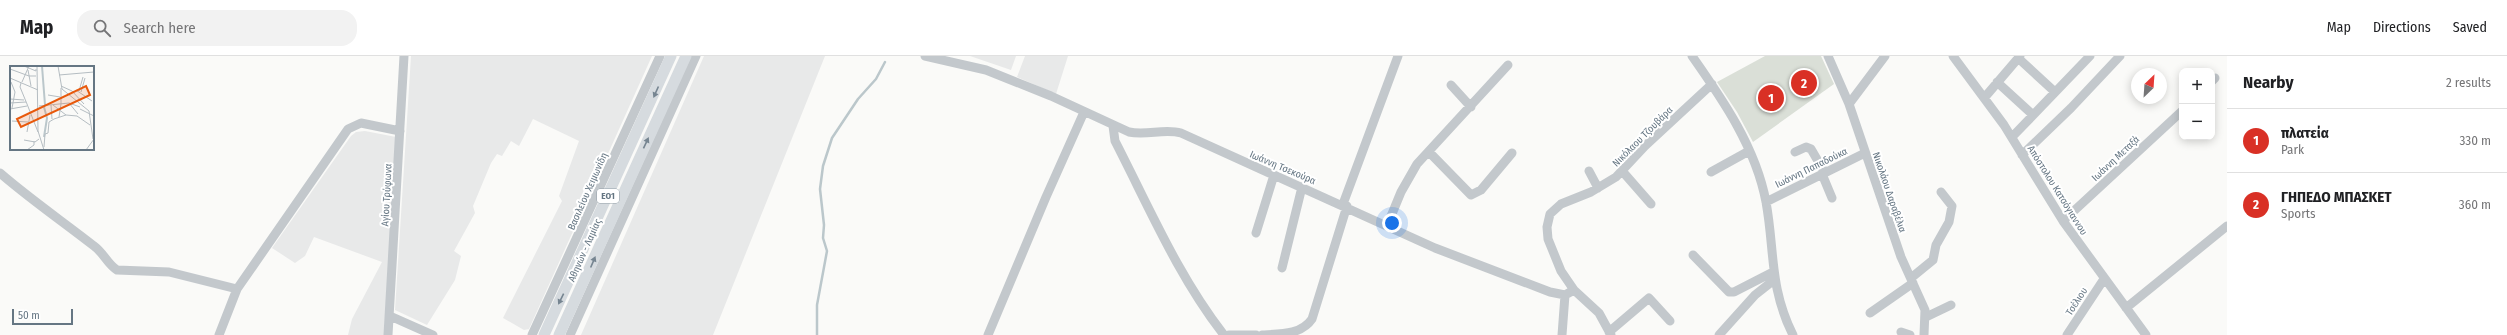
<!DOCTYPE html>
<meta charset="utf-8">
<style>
:root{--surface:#fff;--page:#f2f2f2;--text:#202124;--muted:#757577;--line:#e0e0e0;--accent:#d93025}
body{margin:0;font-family:"Fira Sans Condensed",sans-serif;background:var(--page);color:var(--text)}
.controls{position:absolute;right:12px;top:12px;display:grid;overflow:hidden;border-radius:8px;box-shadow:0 2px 10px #0003}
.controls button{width:36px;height:36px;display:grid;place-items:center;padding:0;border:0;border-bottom:1px solid var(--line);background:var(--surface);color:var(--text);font:20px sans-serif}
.compass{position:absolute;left:2131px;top:12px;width:36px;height:36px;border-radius:50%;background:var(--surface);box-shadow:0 2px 10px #0003;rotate:25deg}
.scale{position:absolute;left:12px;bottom:10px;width:61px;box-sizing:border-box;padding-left:4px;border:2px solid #657683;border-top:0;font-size:11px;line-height:14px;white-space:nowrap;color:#657683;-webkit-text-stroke:3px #fff;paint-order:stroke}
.you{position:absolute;left:1392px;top:167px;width:14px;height:14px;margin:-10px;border:3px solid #fff;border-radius:50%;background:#1a73e8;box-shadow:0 0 0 6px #1a73e833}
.badge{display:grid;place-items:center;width:26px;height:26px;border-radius:50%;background:var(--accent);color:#fff;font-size:13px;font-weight:700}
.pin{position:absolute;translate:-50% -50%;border:2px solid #fff;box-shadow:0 1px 4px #0006}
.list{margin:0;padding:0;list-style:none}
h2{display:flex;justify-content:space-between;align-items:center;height:52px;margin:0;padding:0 16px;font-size:17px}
h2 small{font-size:13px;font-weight:400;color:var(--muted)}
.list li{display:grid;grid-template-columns:26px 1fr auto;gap:12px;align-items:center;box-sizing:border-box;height:64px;padding:0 16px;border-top:1px solid var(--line)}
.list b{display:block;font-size:15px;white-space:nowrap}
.list p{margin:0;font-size:13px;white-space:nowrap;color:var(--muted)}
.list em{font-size:13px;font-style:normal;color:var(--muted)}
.icon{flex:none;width:22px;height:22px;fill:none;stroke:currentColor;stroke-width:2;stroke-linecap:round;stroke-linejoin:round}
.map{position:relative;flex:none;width:2227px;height:279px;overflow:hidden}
header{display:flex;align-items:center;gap:24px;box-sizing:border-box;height:56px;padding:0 20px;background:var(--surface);border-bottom:1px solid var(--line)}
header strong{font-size:19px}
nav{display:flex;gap:22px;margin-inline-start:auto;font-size:14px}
.search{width:280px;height:36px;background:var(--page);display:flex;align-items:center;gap:10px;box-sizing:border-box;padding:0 14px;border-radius:16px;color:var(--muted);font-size:15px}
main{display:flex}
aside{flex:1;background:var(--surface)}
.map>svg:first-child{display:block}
.built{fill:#e8e9e9}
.green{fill:#dadfd7}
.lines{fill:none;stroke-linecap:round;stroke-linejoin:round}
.stream{stroke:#bbc7cb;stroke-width:2.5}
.minor{stroke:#c3c8cc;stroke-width:9}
.major{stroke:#d6dbdf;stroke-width:11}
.oneway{fill:#768591}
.labels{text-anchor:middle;stroke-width:4;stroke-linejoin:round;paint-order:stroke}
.shield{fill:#fff;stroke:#939fa8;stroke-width:1}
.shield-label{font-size:9px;font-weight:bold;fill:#657683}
.street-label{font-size:10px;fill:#657683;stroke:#fff}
.inset-river{fill:none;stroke:#bbc7cb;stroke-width:2}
.inset-road{fill:none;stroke:#b5bdc2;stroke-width:1}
.view{fill:#e8590c;fill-opacity:0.15;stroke:#e8590c;stroke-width:2}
.inset-edge{fill:none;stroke:#657683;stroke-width:2}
</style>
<header>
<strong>Map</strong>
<div class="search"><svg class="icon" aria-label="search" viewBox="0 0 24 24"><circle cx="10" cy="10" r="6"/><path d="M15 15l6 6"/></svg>Search here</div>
<nav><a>Map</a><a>Directions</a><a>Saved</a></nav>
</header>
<main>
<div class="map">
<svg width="2227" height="279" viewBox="0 0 2227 279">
<rect width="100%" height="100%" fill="#fafaf8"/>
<path class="built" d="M411,0H652L529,273L524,274L503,262L562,145L559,140L579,85L533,63L519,90L511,85L502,100L497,98L491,107L473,150L475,157L454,195L461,200L455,224L427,269L395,254Z
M704,0H825L713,279H581Z
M970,0H1016L1011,14Z
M1025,0H1068L1056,38L1017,21Z
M365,75L396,81L384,279H348L352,263L382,206L314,181L305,200L295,207L272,192L351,80L356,76Z"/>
<path class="green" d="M1765,0H1821L1834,28L1753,86L1737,56L1717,26Z"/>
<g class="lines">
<path class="stream" d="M817,279V249L827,195L823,182L824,169L820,133L823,110L832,82L858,43L876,23L885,6"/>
<path class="minor" d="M925,0L986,14L1051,40L1129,76C1147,80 1164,72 1181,77L1435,192L1550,236L1565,239L1574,234
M1692,0C1723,44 1756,92 1766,146C1775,195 1769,231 1793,279
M1828,0L1849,48L1901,201L1925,254L1924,279
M1953,0L2004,69L2063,165L2146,279
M2018,2L2055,36
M2212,25L2215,22
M1997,26L2033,59
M1451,29L1471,51
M1985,41L2020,0
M1849,48L1885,0
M1113,70L1115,85C1149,151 1178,220 1224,279
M2012,81L2090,0
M1429,96L1471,139L1481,134L1512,97
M1795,96L1806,91L1811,93L1825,117
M2022,99L2071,52L2120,0
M1589,115L1598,132
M1623,116L1651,148
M1711,116L1749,95
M0,117C30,143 62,165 94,190C103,196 108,209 117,214L169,216L237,233
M1822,118L1832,142
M1766,146L1865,97
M1343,148L1398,0
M2063,165L2182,55
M1387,170L1401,136L1417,108L1508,9
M1256,177L1274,119
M1693,199L1729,236H1734L1773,216
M1282,212L1302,131
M1911,222L1933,204L1936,189L1949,166L1952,150L1941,136
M2126,252L2227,170
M1870,257L1913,227
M390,260L433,279
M1926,261L1951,249
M1609,276L1649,242L1670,265
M1901,276L1910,279
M219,279L237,233L348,73L361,67L400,75
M388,279L404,0
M532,279L660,0
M570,279L696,0
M988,279L1046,141L1084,56
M1229,279H1256
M1262,279C1280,278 1301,279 1312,263L1347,150
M1562,279L1565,239
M1611,279L1599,257L1574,234L1561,215L1548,183L1547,171L1550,158L1561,148L1591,136L1616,121L1645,90L1712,28
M1719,279L1755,239L1774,224
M2067,279L2104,223"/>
<path class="major" d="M544,279L671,0
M559,279L686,0"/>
</g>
<defs><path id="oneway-solid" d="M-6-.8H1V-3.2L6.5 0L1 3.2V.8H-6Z"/></defs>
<g class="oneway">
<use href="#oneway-solid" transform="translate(656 36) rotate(114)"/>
<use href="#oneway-solid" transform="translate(646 87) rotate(-65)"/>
<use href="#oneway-solid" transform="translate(593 206) rotate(-67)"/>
<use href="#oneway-solid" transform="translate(561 243) rotate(116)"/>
</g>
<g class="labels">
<rect class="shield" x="597" y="133" width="22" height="14" rx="3"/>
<g class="shield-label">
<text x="608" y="143">ΕΟ1</text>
</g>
<g class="street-label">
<text transform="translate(1642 80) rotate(-45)" y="4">Νικόλαου Τζουβάρα</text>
<text transform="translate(2115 102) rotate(-43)" y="4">Ιωάννη Μεταξά</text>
<text transform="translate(1283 111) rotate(23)" y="4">Ιωάννη Τσεκούρα</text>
<text transform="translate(1811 111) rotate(-26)" y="4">Ιωάννη Παπαδούκα</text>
<text transform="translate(2058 134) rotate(58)" y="4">Απόστολου Κατσόγιαννου</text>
<text transform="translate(587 135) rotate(-66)" y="4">Βασιλείου Χειμωνίδη</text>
<text transform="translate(1890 136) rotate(71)" y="4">Νικολάου Δαραβέλια</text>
<text transform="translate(386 139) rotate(-87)" y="4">Αγίου Τρύφωνα</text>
<text transform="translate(584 194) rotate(-66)" y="4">Αθηνών - Λαμίας</text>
<text transform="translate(2076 245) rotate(-57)" y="4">Τσέλιου</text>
</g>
</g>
<g transform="translate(10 10)">
<rect width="84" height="84" fill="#fafaf8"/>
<path class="inset-river" d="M32,0L35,39M34,71L37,52L34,41"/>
<path class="inset-road" d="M14,0L26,5V3M27,0L28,65L34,84M48,0L52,23L79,45L83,73M0,3L19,10H26M18,4L21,20M49,9L84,6M0,12L28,24M1,16L5,26L2,42M12,16L19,0M11,17L10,21L17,38M51,20L62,25L74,38M66,24L82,35M69,25L73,11M71,26L75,12M38,29L50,31M0,33L14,34M0,37L16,36M59,37L68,48M17,38L28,66M51,38V22M41,39L42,53M43,39L56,49M29,40L59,37L70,41M0,43L17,40M70,43L84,50M49,51L51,38M2,55L18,56M17,66L20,49M14,74L25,76L29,73M34,81L35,68L38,67L39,56L44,53L56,49L67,50L80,59M17,84L24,79V75M76,84L84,73"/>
<path class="view" d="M76,20L80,29L11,61L7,53Z"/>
<rect width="84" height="84" class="inset-edge"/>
</g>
</svg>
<div class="controls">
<button>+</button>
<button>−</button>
</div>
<svg class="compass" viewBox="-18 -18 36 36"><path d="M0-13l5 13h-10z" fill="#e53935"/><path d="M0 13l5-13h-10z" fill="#757577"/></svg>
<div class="scale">50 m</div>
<div class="you"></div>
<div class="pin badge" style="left:1771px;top:42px">1</div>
<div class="pin badge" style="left:1804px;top:27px">2</div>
</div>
<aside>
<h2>Nearby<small>2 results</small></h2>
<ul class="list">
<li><span class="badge">1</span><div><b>πλατεία</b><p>Park</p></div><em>330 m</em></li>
<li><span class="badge">2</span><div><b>ΓΗΠΕΔΟ ΜΠΑΣΚΕΤ</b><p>Sports</p></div><em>360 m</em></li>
</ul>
</aside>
</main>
